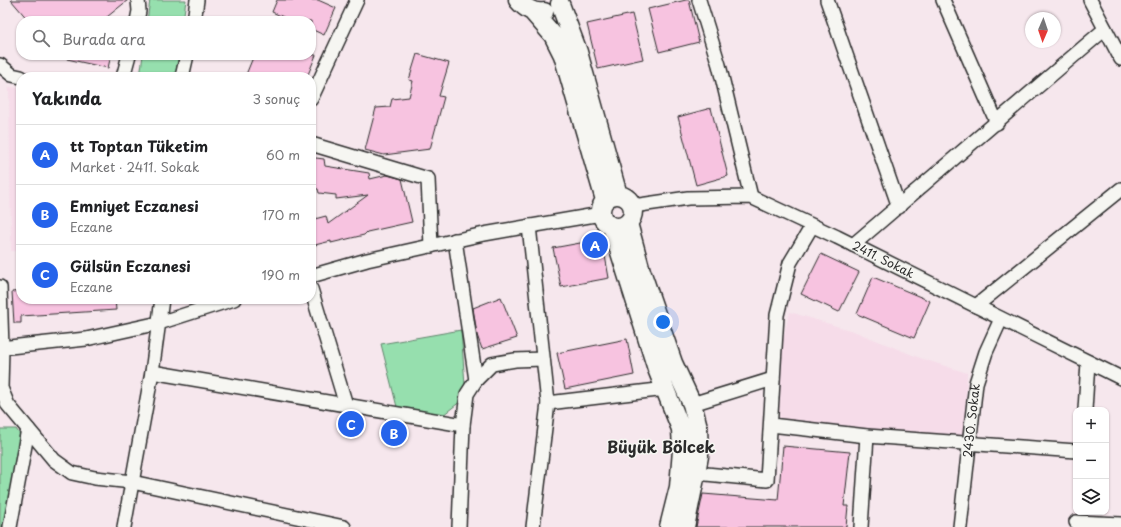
<!DOCTYPE html>
<html lang="tr">
<meta charset="utf-8">
<style>
:root{--surface:#fff;--page:#f6f6f6;--text:#202124;--muted:#757577;--line:#e0e0e0;--accent:#2563eb}
body{margin:0;font-family:"Playpen Sans",sans-serif;background:var(--page);color:var(--text)}
.controls{position:absolute;right:12px;bottom:12px;display:grid;overflow:hidden;border-radius:8px;box-shadow:0 1px 3px #0004}
.controls button{width:36px;height:36px;display:grid;place-items:center;padding:0;border:0;border-bottom:1px solid var(--line);background:var(--surface);color:var(--text);font:20px sans-serif}
.compass{position:absolute;left:1025px;top:12px;width:36px;height:36px;border-radius:50%;background:var(--surface);box-shadow:0 1px 3px #0004;rotate:182deg}
.you{position:absolute;left:663px;top:322px;width:14px;height:14px;margin:-10px;border:3px solid #fff;border-radius:50%;background:#1a73e8;box-shadow:0 0 0 6px #1a73e833}
.badge{display:grid;place-items:center;width:26px;height:26px;border-radius:50%;background:var(--accent);color:#fff;font-size:13px;font-weight:700}
.pin{position:absolute;translate:-50% -50%;border:2px solid #fff;box-shadow:0 1px 4px #0006}
.list{margin:0;padding:0;list-style:none}
h2{display:flex;justify-content:space-between;align-items:center;height:52px;margin:0;padding:0 16px;font-size:17px}
h2 small{font-size:13px;font-weight:400;color:var(--muted)}
.list li{display:grid;grid-template-columns:26px 1fr auto;gap:12px;align-items:center;box-sizing:border-box;height:60px;padding:0 16px;border-top:1px solid var(--line)}
.list b{display:block;font-size:15px;white-space:nowrap}
.list p{margin:0;font-size:13px;white-space:nowrap;color:var(--muted)}
.list em{font-size:13px;font-style:normal;color:var(--muted)}
.icon{flex:none;width:22px;height:22px;fill:none;stroke:currentColor;stroke-width:2;stroke-linecap:round;stroke-linejoin:round}
.map{position:relative;flex:none;width:1121px;height:527px;overflow:hidden}
.search{position:absolute;background:var(--surface);box-shadow:0 1px 3px #0004;left:16px;top:16px;width:300px;height:44px;display:flex;align-items:center;gap:10px;box-sizing:border-box;padding:0 14px;border-radius:16px;color:var(--muted);font-size:15px}
.panel{position:absolute;background:var(--surface);box-shadow:0 1px 3px #0004;left:16px;top:72px;width:300px;height:232px;border-radius:16px}
.map>svg:first-child{display:block}
.built{fill:#f6dce9}
.green{fill:#96dfae;stroke:#60856c}
.building{fill:#f7c3e0;stroke:#2b2b2b}
.lines{fill:none;stroke-linecap:round;stroke-linejoin:round}
.minor-casing{stroke:#2b2b2b;stroke-width:16}
.secondary-casing{stroke:#2b2b2b;stroke-width:21}
.minor{stroke:#f6f6f2;stroke-width:13}
.secondary{stroke:#f6f6f2;stroke-width:18}
.labels{text-anchor:middle;stroke-width:3;stroke-linejoin:round;paint-order:stroke}
.street-label{font-size:12px;fill:#2b2b2b;stroke:#f6f6f2}
.district-label{font-size:16px;font-weight:bold;fill:#2b2b2b;stroke:#f6f6f2}
</style>
<div class="map">
<svg width="1121" height="527" viewBox="0 0 1121 527">
<rect width="100%" height="100%" fill="#f6e7ed"/>
<filter id="ink" filterUnits="userSpaceOnUse"><feTurbulence type="fractalNoise" baseFrequency=".025" numOctaves="2"/><feDisplacementMap in="SourceGraphic" scale="8" xChannelSelector="R" yChannelSelector="G"/><feConvolveMatrix kernelMatrix="1 2 1 2 8 2 1 2 1" color-interpolation-filters="sRGB"/></filter>
<g filter="url(#ink)">
<path class="built" d="M9,87L21,88V251H11Z
M790,312L856,332L920,358L967,373L964,436L785,422L779,418L780,349Z"/>
<path class="green" d="M150,0H186L183,21H147Z
M143,55H179L175,77H140Z
M461,330L465,385L461,401L443,415L397,407L381,344Z
M0,429H16L21,436L3,527H0Z"/>
<path class="building" d="M11,0H128L102,21H29Z
M277,0H318L336,8L324,35L311,29V21H292L272,12Z
M686,0H689L699,42L659,52L648,9Z
M632,14L643,59L598,69L587,24Z
M417,54L449,63L439,96L444,97L430,149L384,155L365,150L376,108L390,107L392,99L409,97L413,81L409,80Z
M67,55H111L108,68L67,59Z
M254,55H316L307,77H245Z
M711,108L728,176L696,185L678,117Z
M316,158L324,159L325,166L369,173L370,179L387,175L402,179L412,222L367,232L364,235L331,243V241L311,246V220L326,216L328,224L368,195L336,199V195L319,193L318,189L311,188V159Z
M602,239L609,278L561,287L553,248Z
M821,254L859,272L839,312L801,294Z
M873,277L930,301L914,338L857,314Z
M21,291V299H115L116,310L21,316V323H14L12,292Z
M501,297L517,338L482,349L477,335L473,308Z
M627,339L634,375L565,389L557,353Z
M783,446L850,452L844,506H848L846,527H696L703,494L778,500Z"/>
<g class="lines">
<defs>
<g id="minor">
<path d="M699,0L719,65L751,197"/>
<path d="M827,0L899,207"/>
<path d="M943,0L997,123"/>
<path d="M1090,0L1121,59"/>
<path d="M137,21L139,11L138,0"/>
<path d="M194,21L197,0"/>
<path d="M0,65L12,75L21,77"/>
<path d="M123,77L129,55"/>
<path d="M182,77L187,55"/>
<path d="M311,99L357,0"/>
<path d="M311,144L428,179L431,246"/>
<path id="s1" d="M633,206L688,198L751,197L837,237L1121,378"/>
<path d="M529,226L548,403L533,527"/>
<path d="M455,240L476,380"/>
<path d="M853,245L1105,29"/>
<path d="M311,276L367,260L484,234L601,214"/>
<path d="M0,287L2,348L1,388L8,405L54,460L72,473L95,478L132,482L344,527"/>
<path d="M311,289L346,405"/>
<path d="M976,306L1121,189"/>
<path d="M0,348L86,339L159,323L234,299"/>
<path d="M152,372L463,425"/>
<path d="M548,403L666,389"/>
<path d="M692,404L773,379"/>
<path d="M1085,410L1088,362"/>
<path d="M771,425L867,436L1076,451"/>
<path d="M696,473L767,480L777,315L790,263L812,226"/>
<path d="M1076,522L1121,524"/>
<path d="M10,527L28,429"/>
<path d="M124,527L152,372L162,299"/>
<path d="M459,527L463,425L467,394L476,380L492,364L515,360L543,359"/>
<path d="M861,527L867,436"/>
<path id="s2" d="M960,527L976,383L986,352L1001,319"/>
</g>
<path id="secondary" d="M518,0C525,8 533,14 544,12
M560,4L578,52L618,195
M533,12L553,35L563,55L605,200
M601 211a16 16 0 1 1 32 0a16 16 0 1 1-32 0Z
M628,223L641,271L673,363L692,404L698,427L699,456L694,483L685,527
M612,227L657,369L681,429L682,450L679,487L669,527"/>
</defs>
<use href="#minor" class="minor-casing"/>
<use href="#secondary" class="secondary-casing"/>
<use href="#minor" class="minor"/>
<use href="#secondary" class="secondary"/>
</g>
</g>
<g class="labels">
<g class="street-label">
<text dy="4" stroke="none"><textPath href="#s1" startOffset="265">2411. Sokak</textPath></text>
<text dy="4" stroke="none"><textPath href="#s2" startOffset="107">2430. Sokak</textPath></text>
</g>
<g class="district-label">
<text x="661" y="453">Büyük Bölcek</text>
</g>
</g>
</svg>
<div class="controls">
<button>+</button>
<button>−</button>
<button><svg class="icon" aria-label="layers" viewBox="0 0 24 24"><path d="M12 4l9 5-9 5-9-5zM3 14l9 5 9-5"/></svg></button>
</div>
<svg class="compass" viewBox="-18 -18 36 36"><path d="M0-13l5 13h-10z" fill="#e53935"/><path d="M0 13l5-13h-10z" fill="#757577"/></svg>
<div class="you"></div>
<div class="pin badge" style="left:595px;top:245px">A</div>
<div class="pin badge" style="left:394px;top:433px">B</div>
<div class="pin badge" style="left:351px;top:424px">C</div>
<div class="search"><svg class="icon" aria-label="search" viewBox="0 0 24 24"><circle cx="10" cy="10" r="6"/><path d="M15 15l6 6"/></svg>Burada ara</div>
<section class="panel">
<h2>Yakında<small>3 sonuç</small></h2>
<ul class="list">
<li><span class="badge">A</span><div><b>tt Toptan Tüketim</b><p>Market · 2411. Sokak</p></div><em>60 m</em></li>
<li><span class="badge">B</span><div><b>Emniyet Eczanesi</b><p>Eczane</p></div><em>170 m</em></li>
<li><span class="badge">C</span><div><b>Gülsün Eczanesi</b><p>Eczane</p></div><em>190 m</em></li>
</ul>
</section>
</div>
